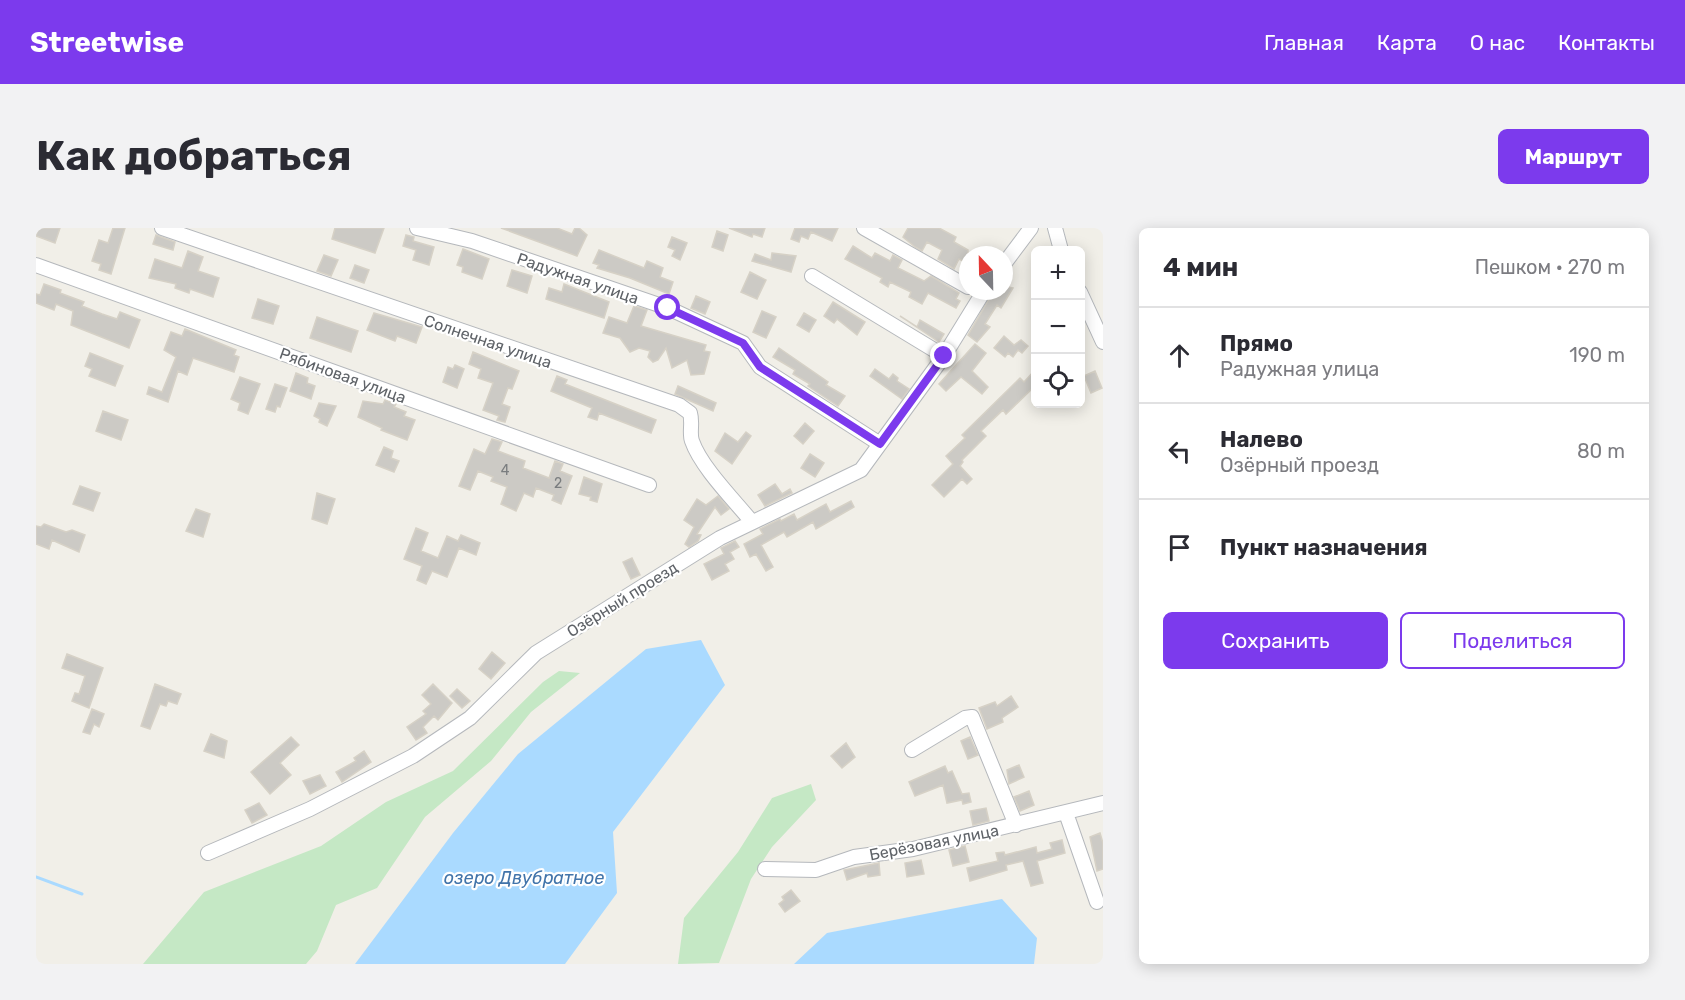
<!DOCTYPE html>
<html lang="ru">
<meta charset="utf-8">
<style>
:root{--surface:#fff;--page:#f2f2f3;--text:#2b2b33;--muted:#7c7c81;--line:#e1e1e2;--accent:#7c3aed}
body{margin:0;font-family:Rubik,sans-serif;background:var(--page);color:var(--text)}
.controls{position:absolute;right:18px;top:18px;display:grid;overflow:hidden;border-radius:9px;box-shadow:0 3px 15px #0003}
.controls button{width:54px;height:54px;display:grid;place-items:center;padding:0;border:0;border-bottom:2px solid var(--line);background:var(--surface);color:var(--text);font:30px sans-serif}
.compass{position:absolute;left:923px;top:18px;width:54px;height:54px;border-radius:50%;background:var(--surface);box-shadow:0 3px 15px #0003;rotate:338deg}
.stop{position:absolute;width:18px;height:18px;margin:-14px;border:4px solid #7c3aed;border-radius:50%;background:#fff}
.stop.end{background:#7c3aed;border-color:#fff;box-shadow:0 2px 6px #0008}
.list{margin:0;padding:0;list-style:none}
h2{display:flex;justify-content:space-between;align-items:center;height:78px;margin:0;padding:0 24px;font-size:26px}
h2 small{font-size:20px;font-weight:400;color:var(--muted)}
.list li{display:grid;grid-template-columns:39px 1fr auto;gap:18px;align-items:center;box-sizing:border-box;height:96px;padding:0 24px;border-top:2px solid var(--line)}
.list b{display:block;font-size:22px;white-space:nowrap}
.list p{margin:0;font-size:20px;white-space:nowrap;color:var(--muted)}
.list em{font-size:20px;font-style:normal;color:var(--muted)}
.actions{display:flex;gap:12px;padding:18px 24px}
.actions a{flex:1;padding:14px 0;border:2px solid var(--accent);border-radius:9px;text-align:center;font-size:21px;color:var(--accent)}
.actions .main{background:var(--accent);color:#fff}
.icon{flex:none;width:33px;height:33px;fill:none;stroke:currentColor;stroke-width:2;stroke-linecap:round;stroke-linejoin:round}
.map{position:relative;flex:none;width:1067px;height:736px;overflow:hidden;border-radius:9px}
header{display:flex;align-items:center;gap:36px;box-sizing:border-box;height:84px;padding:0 30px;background:var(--accent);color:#fff}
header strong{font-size:28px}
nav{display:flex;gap:33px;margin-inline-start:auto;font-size:21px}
.intro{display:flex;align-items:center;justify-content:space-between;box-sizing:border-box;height:144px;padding:0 36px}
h1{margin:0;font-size:42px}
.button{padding:15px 27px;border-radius:9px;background:var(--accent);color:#fff;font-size:21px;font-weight:700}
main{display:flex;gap:36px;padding:0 36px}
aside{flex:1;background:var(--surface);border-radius:9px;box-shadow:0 3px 15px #0003}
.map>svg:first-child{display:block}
.green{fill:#c5e8c5}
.water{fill:#aadaff}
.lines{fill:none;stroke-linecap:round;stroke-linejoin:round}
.stream{stroke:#aadaff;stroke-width:3}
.building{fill:#cccac5;stroke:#d6d1c6;stroke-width:1.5}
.minor-casing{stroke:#b5b8bc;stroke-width:16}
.minor{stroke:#fff;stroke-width:14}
.route{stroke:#7c3aed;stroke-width:8}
.labels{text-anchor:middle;stroke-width:4.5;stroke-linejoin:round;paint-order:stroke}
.number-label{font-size:14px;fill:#7a7d7f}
.street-label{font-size:16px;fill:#5f6368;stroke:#fff}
.water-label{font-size:18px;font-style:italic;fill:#4174aa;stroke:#fff}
</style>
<header>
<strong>Streetwise</strong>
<nav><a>Главная</a><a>Карта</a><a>О нас</a><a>Контакты</a></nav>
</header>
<div class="intro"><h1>Как добраться</h1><a class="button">Маршрут</a></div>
<main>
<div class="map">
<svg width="1067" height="736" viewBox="0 0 1067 736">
<rect width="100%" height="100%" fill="#f1efe8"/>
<path class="green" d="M523,443L544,445L495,484L455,533L389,589L341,660L300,677L281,723L270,736H107L168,664L285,618L350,574L417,543L507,454Z
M775,556L780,572L736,619L715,651L683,735L642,736L648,690L702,624L736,570Z"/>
<path class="water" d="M665,412L689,457L577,604L581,665L529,736H319L417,605L482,526L610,421Z
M966,671L1001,710L998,736H758L791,705Z"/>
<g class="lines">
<path class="stream" d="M0,649L46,666"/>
</g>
<path class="building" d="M2,0H24L19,15L0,8Z
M77,0H89L75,46L63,42L65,36L56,33L63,12L72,15Z
M299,0H348L339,25L296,11Z
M465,0H521L536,6L539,0H543L551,7L541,28Z
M693,0H729L726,9L717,6L716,9Z
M759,0H802L796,13L775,4L772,11L765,8L763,14L755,11Z
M872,0H903L920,9L918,14L932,22V35L923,31L918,41L902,31L906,22L891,14L886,23L879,19L867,9Z
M681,3L692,7L687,23L676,19Z
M120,7L139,14L137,22L117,16Z
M370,7L378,9L377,13L398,19L393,37L377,32L380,22L367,18Z
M636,9L651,15L644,32L636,28L639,22L632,19Z
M817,18L836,30L839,25L854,33L857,27L866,32L862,40L888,53L895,48L902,52L923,65L920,71L924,73L920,80L892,65L886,76L873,69L875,64L854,54L852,59L844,54L846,50L809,31Z
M427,21L453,31L446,51L426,44L427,39L421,37Z
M563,22L608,40L611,33L627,40L624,49L637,54L633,66L594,50L561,40L563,37L557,35Z
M152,23L167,29L162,43L183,50L177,69L154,61L153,65L139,60L140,56L113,50L119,31L146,40Z
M736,25L760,28L755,44L716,33L719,26L735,32Z
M288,27L302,32L295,48L281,43Z
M319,37L333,42L328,55L314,50Z
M476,42L496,48L491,65L471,58Z
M714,44L730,52L721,71L705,64Z
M8,56L25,62L24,65L48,74L46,78L66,86L81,91L84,84L104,92L93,120L35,97L37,83L20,76L18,82L0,75V66L4,67Z
M528,56L573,74L568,90L510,71L513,60L526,64Z
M968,58L977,60L965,80L961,77L949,96L954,99L941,114L932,107L957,64L963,67L964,63H968Z
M660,68L674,74L669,86L655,80Z
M222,71L243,78L237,96L216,90Z
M797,74L829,94L821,107L801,91L798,95L788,88Z
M598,78L611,82L605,98L670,117L668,123L674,124L668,146L655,147L651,132L636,140L630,120L622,132L617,134L612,129L614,123L603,120L594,124L584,110L567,105L573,89L591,95Z
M726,83L740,89L730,110L717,104Z
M338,85L386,99L380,115L361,108L359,113L331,102Z
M768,85L780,92L773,104L761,97Z
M864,88L881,99L884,92L908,106L903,114Z
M281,89L322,103L315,124L274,110Z
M149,101L200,122L198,127L203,129L198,144L157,130L151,147L142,143L132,174L111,166L113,159L126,164L140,129L128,122L135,104L146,108Z
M968,108L978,117L985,112L992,118L986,125L982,122L977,129L972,125L969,129L958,120Z
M939,116L950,125L936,143L952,159L946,166L925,149L910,163L903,156Z
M743,120L792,154L790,157L809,168L802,178L772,158L774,156L757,146L759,142L737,129Z
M437,124L483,143L476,161L472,160L466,176L474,179L469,194L461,192L463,188L447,182L457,155L442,150L445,141L433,136Z
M54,125L87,138L79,158L53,148L56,141L49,138Z
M419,137L428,141L421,160L407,154L412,139L417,141Z
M839,141L853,151L857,146L862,150L861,153L873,161L866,171L834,148Z
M999,142V158L970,186L967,182L945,203L950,208L926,232L927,234L924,238L936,251L931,256L926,251L908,269L896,257L917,236L910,228L929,210L926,207L984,150L988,154Z
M1059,143L1066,160L1055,165L1048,148Z
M260,145L272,150L271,155L279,158L275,171L254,163Z
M521,148L531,152L529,156L534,158L620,192L615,205L563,185L561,192L552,189L556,180L515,163Z
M204,149L224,156L212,186L202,182L204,175L195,171Z
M239,156L251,160L244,179L241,178L239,184L230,181Z
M642,158L680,175L677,183L639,166Z
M349,172L360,176L358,179L370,184L368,188L379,192L371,212L345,202L346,200L322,189L327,173L347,176Z
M283,175L300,178L291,198L283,194L284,191L278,188Z
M67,183L92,192L85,212L60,203Z
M769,195L778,203L767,216L758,208Z
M710,204L715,208L696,236L679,223L689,205L702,214Z
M456,211L466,214L462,223L489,233L487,240L513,250L519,233L527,236L524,243L536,248L525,276L516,272L518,267L500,260L497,269L488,265L480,283L465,276L471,259L455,253L457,249L442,243L434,262L423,258L438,221L449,226Z
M348,219L357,223L355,230L363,233L358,244L340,237Z
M774,226L788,235L779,249L765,240Z
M548,249L566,256L561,274L554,272L555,269L543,266Z
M739,256L746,266L754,261L756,265L729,278L722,267Z
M44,258L64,265L57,283L37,276Z
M281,265L299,271L291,296L276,291Z
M682,268L693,281L685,287L679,279L661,306L665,307L662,313L653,319L649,316L658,299L648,292L661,271L670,277Z
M815,273L818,279L780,301L777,294L751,309L748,304L725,317L737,339L730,343L720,326L714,329L708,316L727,306L724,301L744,291L745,293L758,286L761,292L790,276L794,284Z
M160,281L174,286L167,309L150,303Z
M8,296L30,304L36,302L49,307L43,324L16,312L13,321L0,316V298L5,299Z
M380,300L392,305L385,323L402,330L411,308L422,313L425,307L444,315L440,327L423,320L411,349L396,343L390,356L381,352L386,338L368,331Z
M699,313L703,319L694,324L698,331L689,336L693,343L676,352L668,336L688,326L685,320Z
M596,330L604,347L595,351L587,334Z
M456,424L469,435L455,451L443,441Z
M31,426L67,440L53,480L36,473L39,465L43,466L49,448L26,440Z
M119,456L145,466L141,476L132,473L130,478L124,476L114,501L105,498Z
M397,456L416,475L402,492L398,488L387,499L391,505L380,512L371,499L390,486L387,483L395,476L386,467Z
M421,461L434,473L426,480L414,468Z
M975,468L982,479L966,490L967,494L951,501L943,480L959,474L961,478Z
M56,481L68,486L63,499L58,496L54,506L47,504Z
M175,506L191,513L188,530L168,523Z
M255,509L263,517L244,535L255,547L234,566L215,544Z
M934,509L942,527L932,531L925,513Z
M810,515L819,529L806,540L795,528Z
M328,523L335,534L306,554L300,544L320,533L318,530Z
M983,537L988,549L973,556L971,542Z
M909,538L912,545L916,543L926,566L933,565L935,574L927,576L926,572L911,575L907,557L879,568L873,554Z
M284,547L290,558L274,566L267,553Z
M993,563L998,577L984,583L978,569Z
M223,575L231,587L216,595L209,582Z
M950,580L953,593L937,597L934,583Z
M1064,605L1067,615V641L1061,643L1054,609Z
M1026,612L1029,625L1001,633L1007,655L995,658L987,633L970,637L971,642L934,653L931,640L962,633L960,625L968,624L969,627L1000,619L1001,625L1016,621L1014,615Z
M929,618L933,634L917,638L913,622Z
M885,632L888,646L871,649L869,635Z
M843,635L844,647L832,649L831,645L811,652L808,642Z
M755,662L764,673L749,684L743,676L748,672L746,669Z"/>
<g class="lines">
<defs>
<path id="minor" d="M126,0L643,177L654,185C657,195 653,205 656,213C665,239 698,272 716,294
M381,0L436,13L632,80L707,115L724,139L844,216
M828,0L932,59
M1019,0L1025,22
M968,36L995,0
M0,37L613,257
M776,48L908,128
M1044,64L1067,114
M876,522L929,490L936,489L980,597
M1030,585L1061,674
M172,625L274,581L377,528L434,490L500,425L684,310L825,242L908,128L948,63
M729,641L780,642L818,629L877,621L1067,575"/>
</defs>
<use href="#minor" class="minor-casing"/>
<use href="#minor" class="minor"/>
</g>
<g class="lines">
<path class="route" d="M632,80L707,115L724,139L844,216L908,128"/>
</g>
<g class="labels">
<g class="number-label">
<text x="469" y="247">4</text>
<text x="522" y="260">2</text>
</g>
<g class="street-label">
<text transform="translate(542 50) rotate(19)" y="6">Радужная улица</text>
<text transform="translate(452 113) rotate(19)" y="6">Солнечная улица</text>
<text transform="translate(307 147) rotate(20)" y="6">Рябиновая улица</text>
<text transform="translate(586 371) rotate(-32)" y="6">Озёрный проезд</text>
<text transform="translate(898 614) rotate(-11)" y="6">Берёзовая улица</text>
</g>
<g class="water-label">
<text x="488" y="656">озеро Двубратное</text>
</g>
</g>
</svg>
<div class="controls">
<button>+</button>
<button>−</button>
<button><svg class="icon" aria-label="locate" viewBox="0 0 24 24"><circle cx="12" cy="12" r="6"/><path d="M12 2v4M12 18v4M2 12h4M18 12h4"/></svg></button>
</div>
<svg class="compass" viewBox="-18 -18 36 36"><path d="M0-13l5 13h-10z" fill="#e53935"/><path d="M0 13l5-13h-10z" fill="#7c7c81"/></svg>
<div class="stop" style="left:632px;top:80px"></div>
<div class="stop end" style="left:908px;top:128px"></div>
</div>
<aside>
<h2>4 мин<small>Пешком · 270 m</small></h2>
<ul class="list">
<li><svg class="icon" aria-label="ahead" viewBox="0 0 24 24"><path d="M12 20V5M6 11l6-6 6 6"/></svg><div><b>Прямо</b><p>Радужная улица</p></div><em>190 m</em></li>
<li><svg class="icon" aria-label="left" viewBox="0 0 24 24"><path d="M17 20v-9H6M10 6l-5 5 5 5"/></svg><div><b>Налево</b><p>Озёрный проезд</p></div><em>80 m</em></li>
<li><svg class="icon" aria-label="arrive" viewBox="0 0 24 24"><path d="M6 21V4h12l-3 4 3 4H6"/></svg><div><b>Пункт назначения</b></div></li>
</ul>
<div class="actions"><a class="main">Сохранить</a><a>Поделиться</a></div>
</aside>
</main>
